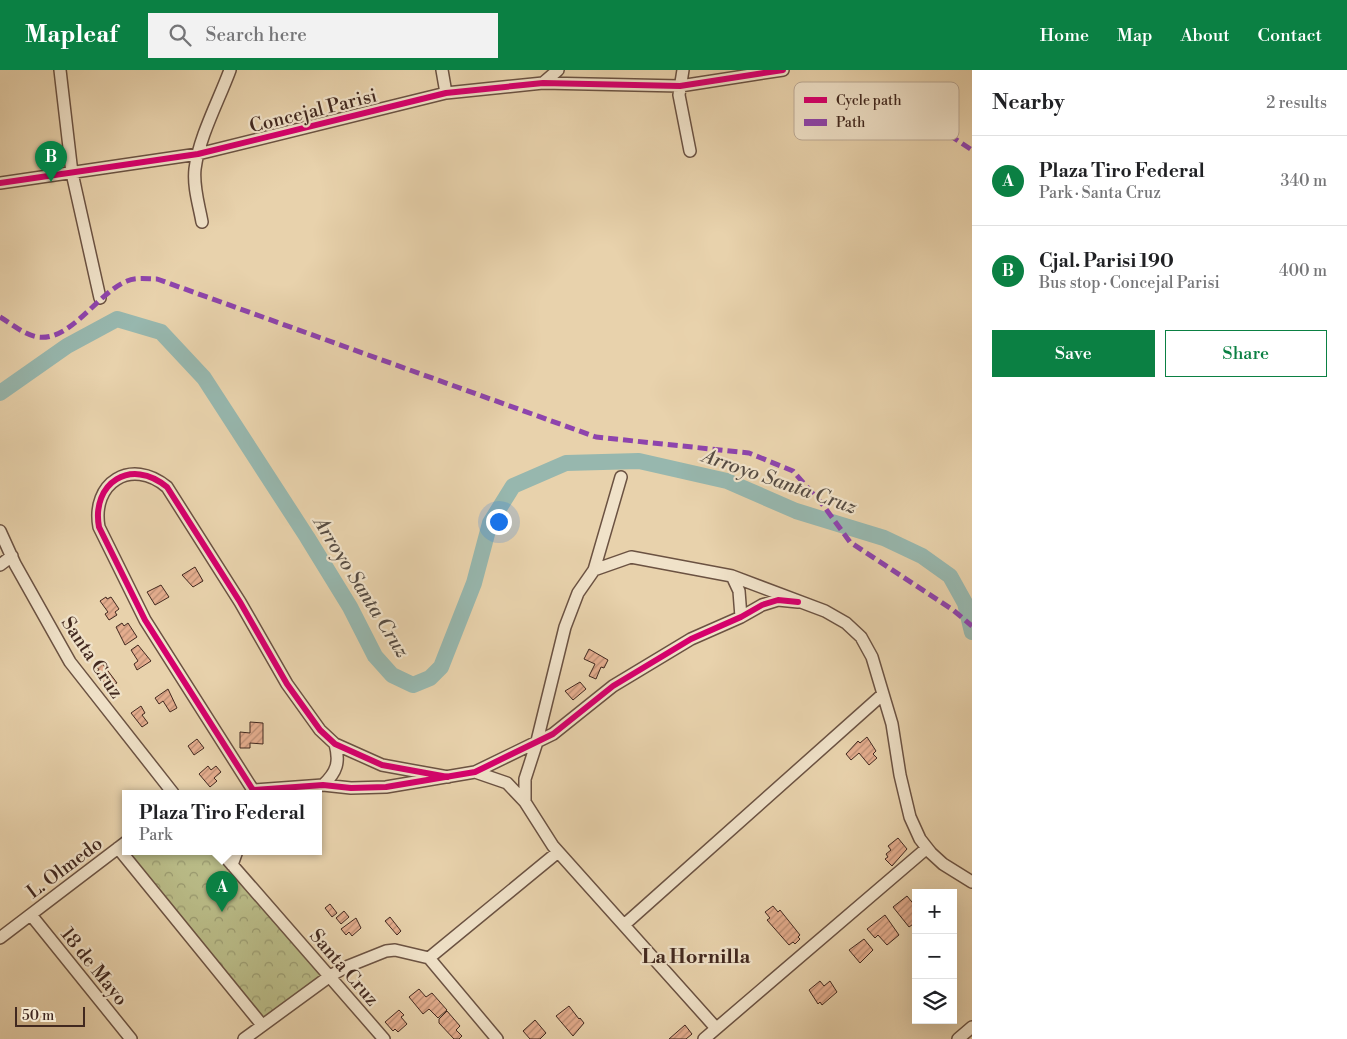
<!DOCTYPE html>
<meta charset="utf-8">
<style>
:root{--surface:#fff;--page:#f2f2f2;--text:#202124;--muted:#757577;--line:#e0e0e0;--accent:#0b8043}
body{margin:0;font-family:"Libre Bodoni",serif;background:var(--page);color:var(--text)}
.controls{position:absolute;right:15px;bottom:15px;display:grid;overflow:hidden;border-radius:0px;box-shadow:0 5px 20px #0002}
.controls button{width:45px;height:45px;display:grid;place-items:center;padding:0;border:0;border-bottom:1px solid var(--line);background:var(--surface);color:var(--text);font:25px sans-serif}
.scale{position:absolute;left:15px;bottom:12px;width:70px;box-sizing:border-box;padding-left:5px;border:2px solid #41281f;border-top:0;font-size:14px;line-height:18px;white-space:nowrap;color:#41281f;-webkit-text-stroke:4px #f0e2c9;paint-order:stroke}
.you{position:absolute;left:498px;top:451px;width:18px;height:18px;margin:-12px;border:4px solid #fff;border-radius:50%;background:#1a73e8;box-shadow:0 0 0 8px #1a73e833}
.badge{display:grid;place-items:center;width:32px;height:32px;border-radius:50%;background:var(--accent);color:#fff;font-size:16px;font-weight:700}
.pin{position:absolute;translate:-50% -41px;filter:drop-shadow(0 1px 2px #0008)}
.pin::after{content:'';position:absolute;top:26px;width:18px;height:15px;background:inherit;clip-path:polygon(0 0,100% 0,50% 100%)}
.popup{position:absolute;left:122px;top:720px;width:200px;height:65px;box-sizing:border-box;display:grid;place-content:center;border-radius:0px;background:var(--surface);filter:drop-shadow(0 1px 4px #0005);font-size:16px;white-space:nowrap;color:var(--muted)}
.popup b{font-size:19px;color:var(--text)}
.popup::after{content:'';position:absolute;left:50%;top:100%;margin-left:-10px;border:10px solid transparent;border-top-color:var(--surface)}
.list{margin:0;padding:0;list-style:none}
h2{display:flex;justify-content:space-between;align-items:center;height:65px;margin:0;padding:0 20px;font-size:21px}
h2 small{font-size:16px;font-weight:400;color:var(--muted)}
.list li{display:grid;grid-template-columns:32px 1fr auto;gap:15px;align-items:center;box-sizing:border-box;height:90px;padding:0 20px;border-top:1px solid var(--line)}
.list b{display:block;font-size:19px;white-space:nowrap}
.list p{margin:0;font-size:16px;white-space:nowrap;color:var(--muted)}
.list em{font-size:16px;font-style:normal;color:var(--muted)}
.actions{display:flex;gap:10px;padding:15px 20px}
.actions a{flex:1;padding:11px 0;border:1px solid var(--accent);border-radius:0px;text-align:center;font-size:18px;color:var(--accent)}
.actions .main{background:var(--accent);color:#fff}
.icon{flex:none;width:28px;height:28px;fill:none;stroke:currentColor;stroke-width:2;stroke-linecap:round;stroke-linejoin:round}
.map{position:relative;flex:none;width:972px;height:969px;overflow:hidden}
header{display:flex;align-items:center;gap:30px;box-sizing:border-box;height:70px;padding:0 25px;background:var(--accent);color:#fff}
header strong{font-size:24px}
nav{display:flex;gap:28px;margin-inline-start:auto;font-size:18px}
.search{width:350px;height:45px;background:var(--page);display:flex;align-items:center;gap:12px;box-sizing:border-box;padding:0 18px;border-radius:0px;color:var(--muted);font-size:19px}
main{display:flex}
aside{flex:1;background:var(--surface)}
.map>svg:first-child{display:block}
.park{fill:url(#park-crowns);stroke:#7d7253}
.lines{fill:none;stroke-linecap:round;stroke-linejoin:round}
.river{stroke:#97b7ae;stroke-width:16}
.building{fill:url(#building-hatch);stroke:#41281f}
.minor-casing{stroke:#6b5242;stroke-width:14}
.minor{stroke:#f0e2c9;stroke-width:11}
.quiet{stroke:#8e44ad;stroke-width:5;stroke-dasharray:10 5;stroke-linecap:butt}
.cycleway-casing{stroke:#f0e2c9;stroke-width:9}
.cycleway{stroke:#d6006c;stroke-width:6}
.labels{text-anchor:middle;stroke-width:4.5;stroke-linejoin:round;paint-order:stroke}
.street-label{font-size:19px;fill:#41281f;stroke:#f0e2c9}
.water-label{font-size:20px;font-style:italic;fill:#564c43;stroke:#f0e2c9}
.neighbourhood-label{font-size:20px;font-weight:bold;fill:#41281f;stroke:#f0e2c9}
.key{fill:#f0e2c9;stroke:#bcaa96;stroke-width:1}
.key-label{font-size:14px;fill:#41281f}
</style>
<header>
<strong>Mapleaf</strong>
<div class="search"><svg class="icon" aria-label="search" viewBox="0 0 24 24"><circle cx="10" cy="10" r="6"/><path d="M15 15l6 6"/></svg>Search here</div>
<nav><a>Home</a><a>Map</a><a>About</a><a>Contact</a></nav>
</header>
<main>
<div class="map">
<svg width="972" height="969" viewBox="0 0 972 969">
<defs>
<pattern id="park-crowns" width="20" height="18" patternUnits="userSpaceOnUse" patternTransform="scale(1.25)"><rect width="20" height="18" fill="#b9bb87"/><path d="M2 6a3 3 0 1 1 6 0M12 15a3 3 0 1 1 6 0" fill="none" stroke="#98986e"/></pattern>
<pattern id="building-hatch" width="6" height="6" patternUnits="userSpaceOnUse" patternTransform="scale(1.25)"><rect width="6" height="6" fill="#e4ad8e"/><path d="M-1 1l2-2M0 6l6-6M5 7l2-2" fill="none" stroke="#ba8d73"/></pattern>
</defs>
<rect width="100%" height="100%" fill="#e8d2ac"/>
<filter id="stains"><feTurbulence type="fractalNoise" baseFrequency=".004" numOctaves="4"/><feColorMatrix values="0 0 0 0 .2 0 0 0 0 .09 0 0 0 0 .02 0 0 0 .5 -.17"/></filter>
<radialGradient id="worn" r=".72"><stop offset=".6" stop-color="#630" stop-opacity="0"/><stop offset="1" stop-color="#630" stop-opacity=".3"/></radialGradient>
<path class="park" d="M118,778L126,781H221L330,906L262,955Z"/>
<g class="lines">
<path class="river" d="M0,323L67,276L117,249L161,262L204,308L307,467L350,537L375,586L392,605L413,615L430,608L441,597L474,513L490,453L513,416L566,393L639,391L727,411L796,441L884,468L922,486L950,506L965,533L972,562"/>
</g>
<path class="building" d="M195,497L203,511L193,517L182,505Z
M161,515L169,527L155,535L147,522Z
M106,527L107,529L111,527L119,539L115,542L117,545L109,550L105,544L108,542L100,531Z
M122,553L124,556L128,553L137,567L125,575L116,557Z
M138,575L151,591L137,600L134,594L138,591L131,580Z
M589,579L608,590L604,598L601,597L596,609L589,606L595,594L584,589Z
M102,593L117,613L108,618L96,602L99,600L97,597Z
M580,612L586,619L573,630L565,621Z
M168,619L177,638L170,642L163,631L159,634L155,628Z
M141,636L145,643L142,645L148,653L142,657L131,643Z
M250,652L263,653V674L250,673V678H240V662L250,663Z
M867,667L876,681L873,684L877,688L869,695L859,683L851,690L846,684L858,671L860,673Z
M197,669L204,678L194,685L188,676Z
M208,696L211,700L216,696L221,702L214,708L217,711L210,717L199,704Z
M898,768L907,779L892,796L885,789L888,787L886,784L891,780L888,776Z
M907,826L916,837L914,846L916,852L909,857L893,837Z
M330,834L337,843L332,847L325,838Z
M773,836L778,842L780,840L800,865L798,867L800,869L795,874L793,872L789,875L767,850L770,848L765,842Z
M344,841L349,847L341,854L336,848Z
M885,845L899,865L887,875L878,865L875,868L867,859Z
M390,847L401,861L397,865L385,851Z
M356,848L361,858L352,866L349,862L346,865L341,859Z
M864,869L873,880L860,893L849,880Z
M820,911L824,916L830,911L837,922L822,935L820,932L818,934L809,920Z
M419,919L426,927L432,923L447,940L438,948L429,939L423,944L409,927Z
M569,936L579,949L580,948L584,953L573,966L556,946Z
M399,940L404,945L401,947L407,954L398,962L395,959L393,961L385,952Z
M447,941L460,956L456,960L462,966L459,969H454L439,953V949Z
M535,950L546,963L540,969H530L523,961Z
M685,955L692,964L686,969H669Z"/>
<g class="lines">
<defs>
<path id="minor" d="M60,0L72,103L100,228
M442,0L446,23
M683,0L679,25L690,81
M543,13L558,0
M0,113L198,84L446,23L543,13L680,16L783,0
M202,152C199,135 193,117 195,99C199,67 219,30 230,0
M621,407L594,500L578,523L565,557L536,675L525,709V732L553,776L716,958
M0,461L15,494L70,592L173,723
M0,495L12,486
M594,500L631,487L732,506L825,541L846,553L861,567L872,587L892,654L900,705L910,747L920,769L931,783L943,794L972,812
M732,506L739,521L741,547
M475,702L507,713L525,732
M448,707L382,695L335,674L320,660L287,614L240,532L167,417C131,387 91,413 99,457L145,550L253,720L323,715L351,718L386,717L475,702L553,664L613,616L691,569L741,547L762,535L778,530L798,532
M323,715C337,702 340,692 335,674
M118,778L262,955
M220,781L384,969
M232,795L237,781
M31,845L131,969
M624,855L883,624
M0,868L126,772
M429,888L497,969
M244,969L330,906L346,897L386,881L395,880L429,888L558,782
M704,969L927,778
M958,969L972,957"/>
</defs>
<use href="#minor" class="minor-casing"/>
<use href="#minor" class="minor"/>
<path class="quiet" d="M937,57L972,80
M0,247C12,254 23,264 37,267C71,272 97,223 127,211C136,207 148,209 157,209L596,367L749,383L793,401L823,435L850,472L953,540L972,556"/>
<defs>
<path id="cycleway" d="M0,113L198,84L446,23L543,13L680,16L783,0
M448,707L382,695L335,674L320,660L287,614L240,532L167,417C131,387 91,413 99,457L145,550L253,720L323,715L351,718L386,717L475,702L553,664L613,616L691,569L741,547L762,535L778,530L798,532"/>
</defs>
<use href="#cycleway" class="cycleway-casing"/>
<use href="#cycleway" class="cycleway"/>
</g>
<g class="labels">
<g class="street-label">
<text transform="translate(313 40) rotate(-14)" y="7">Concejal Parisi</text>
<text transform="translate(93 587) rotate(56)" y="7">Santa Cruz</text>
<text transform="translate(64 797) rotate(-37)" y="7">L. Olmedo</text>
<text transform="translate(95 896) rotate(51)" y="7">18 de Mayo</text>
<text transform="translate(345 897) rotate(49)" y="7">Santa Cruz</text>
</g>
<g class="water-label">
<text transform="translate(780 411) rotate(19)" y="7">Arroyo Santa Cruz</text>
<text transform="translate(362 517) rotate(58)" y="7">Arroyo Santa Cruz</text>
</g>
<g class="neighbourhood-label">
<text x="696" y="893">La Hornilla</text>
</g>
</g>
<rect x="794" y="12" width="165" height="58" rx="8" class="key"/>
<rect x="804" y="27" width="23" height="6" fill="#d6006c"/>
<rect x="804" y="49" width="23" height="7" fill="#8e44ad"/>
<g class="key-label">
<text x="836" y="35">Cycle path</text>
<text x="836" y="57">Path</text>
</g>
<rect width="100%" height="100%" filter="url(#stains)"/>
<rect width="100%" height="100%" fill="url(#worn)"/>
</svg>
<div class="controls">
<button>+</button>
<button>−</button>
<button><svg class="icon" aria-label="layers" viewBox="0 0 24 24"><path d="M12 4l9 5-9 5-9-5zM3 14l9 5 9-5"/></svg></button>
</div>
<div class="scale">50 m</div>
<div class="you"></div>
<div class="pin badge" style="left:222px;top:842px">A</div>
<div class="popup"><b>Plaza Tiro Federal</b>Park</div>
<div class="pin badge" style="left:51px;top:112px">B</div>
</div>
<aside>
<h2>Nearby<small>2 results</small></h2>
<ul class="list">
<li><span class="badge">A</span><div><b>Plaza Tiro Federal</b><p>Park · Santa Cruz</p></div><em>340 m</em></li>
<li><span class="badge">B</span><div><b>Cjal. Parisi 190</b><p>Bus stop · Concejal Parisi</p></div><em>400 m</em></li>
</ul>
<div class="actions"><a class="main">Save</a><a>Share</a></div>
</aside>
</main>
